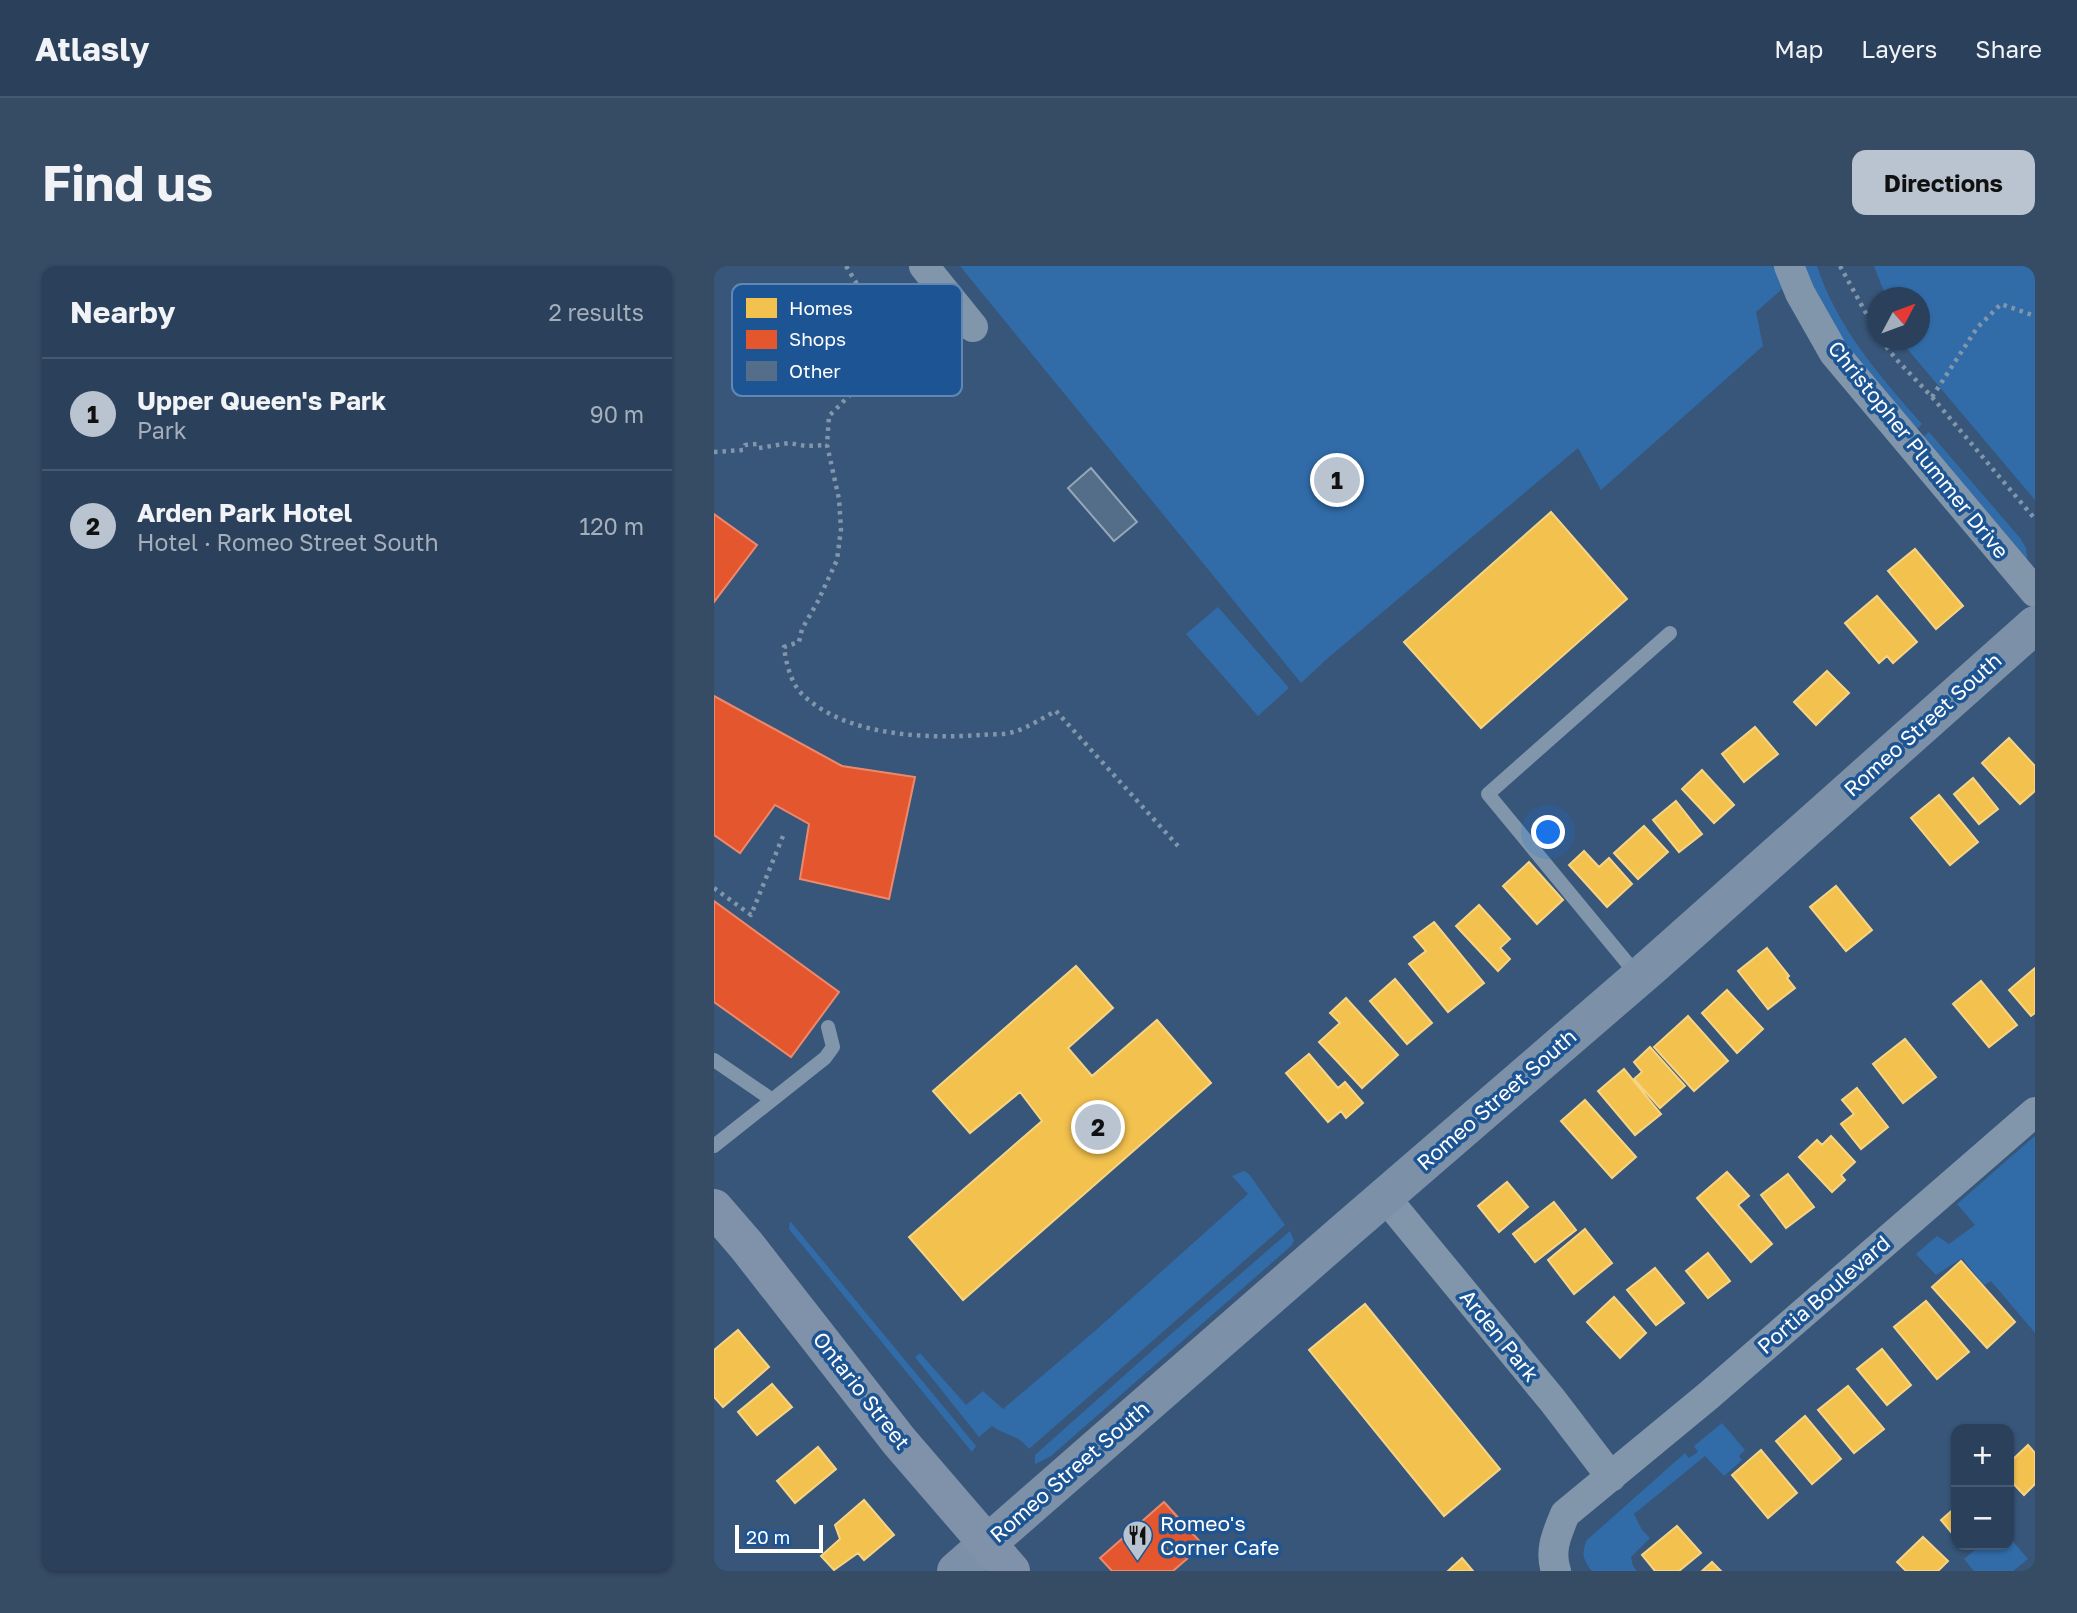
<!DOCTYPE html>
<meta charset="utf-8">
<style>
:root{--surface:#2a405b;--page:#364b64;--text:#f1f3f6;--muted:#a5afbb;--line:#465971;--accent:#b9c4d0}
body{margin:0;font-family:"Golos Text",sans-serif;background:var(--page);color:var(--text)}
.controls{position:absolute;right:21px;bottom:21px;display:grid;overflow:hidden;border-radius:14px;box-shadow:0 2px 5px #0004}
.controls button{width:63px;height:63px;display:grid;place-items:center;padding:0;border:0;border-bottom:2px solid var(--line);background:var(--surface);color:var(--text);font:35px sans-serif}
.compass{position:absolute;left:1153px;top:21px;width:63px;height:63px;border-radius:50%;background:var(--surface);box-shadow:0 2px 5px #0004;rotate:49deg}
.scale{position:absolute;left:21px;bottom:18px;width:88px;box-sizing:border-box;padding-left:7px;border:4px solid #fff;border-top:0;font-size:19px;line-height:24px;white-space:nowrap;color:#fff;-webkit-text-stroke:5px #1d5594;paint-order:stroke}
.you{position:absolute;left:835px;top:567px;width:24px;height:24px;margin:-18px;border:5px solid #fff;border-radius:50%;background:#1a73e8;box-shadow:0 0 0 10px #1a73e833}
.badge{display:grid;place-items:center;width:46px;height:46px;border-radius:50%;background:var(--accent);color:#111;font-size:23px;font-weight:700}
.pin{position:absolute;translate:-50% -50%;border:4px solid #fff;box-shadow:0 2px 7px #0006}
.list{margin:0;padding:0;list-style:none}
h2{display:flex;justify-content:space-between;align-items:center;height:91px;margin:0;padding:0 28px;font-size:30px}
h2 small{font-size:23px;font-weight:400;color:var(--muted)}
.list li{display:grid;grid-template-columns:46px 1fr auto;gap:21px;align-items:center;box-sizing:border-box;height:112px;padding:0 28px;border-top:2px solid var(--line)}
.list b{display:block;font-size:26px;white-space:nowrap}
.list p{margin:0;font-size:23px;white-space:nowrap;color:var(--muted)}
.list em{font-size:23px;font-style:normal;color:var(--muted)}
.map{position:relative;flex:none;width:1321px;height:1305px;overflow:hidden;border-radius:14px}
header{display:flex;align-items:center;gap:42px;box-sizing:border-box;height:98px;padding:0 35px;background:var(--surface);border-bottom:2px solid var(--line)}
header strong{font-size:33px}
nav{display:flex;gap:38px;margin-inline-start:auto;font-size:24px}
.intro{display:flex;align-items:center;justify-content:space-between;box-sizing:border-box;height:168px;padding:0 42px}
h1{margin:0;font-size:49px}
.button{padding:18px 32px;border-radius:14px;background:var(--accent);color:#111;font-size:24px;font-weight:700}
main{display:flex;gap:42px;padding:0 42px}
aside{flex:1;background:var(--surface);border-radius:14px;box-shadow:0 2px 5px #0004}
.map>svg:first-child{display:block}
.green{fill:#316ca9}
.homes{fill:#f2c14e;stroke:#f6d483;stroke-width:2}
.shops{fill:#e4572e;stroke:#ec896d;stroke-width:2}
.building{fill:#546d88;stroke:#95a6b9;stroke-width:2}
.lines{fill:none;stroke-linecap:round;stroke-linejoin:round}
.path{stroke:#8196ab;stroke-width:4.5;stroke-dasharray:3.5 5;stroke-linecap:butt}
.service{stroke:#8196ab;stroke-width:14}
.minor{stroke:#8196ab;stroke-width:30}
.secondary{stroke:#7c91a8;stroke-width:38}
.primary{stroke:#7f92aa;stroke-width:38}
.labels{text-anchor:middle;stroke-width:7;stroke-linejoin:round;paint-order:stroke}
.street-label{font-size:21px;fill:#fff;stroke:#1d5594}
.poi-label{font-size:21px;fill:#fff;stroke:#1d5594;text-anchor:start}
.key{fill:#1d5594;stroke:#6188b4;stroke-width:2}
.key-label{font-size:19px;fill:#fff}
</style>
<header>
<strong>Atlasly</strong>
<nav><a>Map</a><a>Layers</a><a>Share</a></nav>
</header>
<div class="intro"><h1>Find us</h1><a class="button">Directions</a></div>
<main>
<aside>
<h2>Nearby<small>2 results</small></h2>
<ul class="list">
<li><span class="badge">1</span><div><b>Upper Queen's Park</b><p>Park</p></div><em>90 m</em></li>
<li><span class="badge">2</span><div><b>Arden Park Hotel</b><p>Hotel · Romeo Street South</p></div><em>120 m</em></li>
</ul>
</aside>
<div class="map">
<svg width="1321" height="1305" viewBox="0 0 1321 1305">
<rect width="100%" height="100%" fill="#385679"/>
<path class="green" d="M246,0H1080L1069,22L1042,46L1049,80L887,224L864,182L615,391L587,417Z
M1086,0H1103C1123,61 1166,111 1208,158L1197,169L1160,127Z
M1160,0H1321V234L1190,79L1188,74H1206V32L1172,31Z
M1215,166L1306,272L1312,282L1315,306L1203,176Z
M504,341L575,422L544,450L472,368Z
M1321,870V1067L1277,1015L1270,1019L1248,992L1222,1009L1202,988L1223,970L1235,978L1261,959L1243,938Z
M530,905L535,908L571,959L315,1183C304,1168 292,1170 278,1160L265,1171L201,1091L206,1087L252,1139L269,1125L289,1143L381,1065L534,928L518,910Z
M76,955L262,1180L258,1186L75,963Z
M576,965L580,975L577,980L337,1190L321,1198V1189L441,1082Z
M1008,1157L1031,1184L1025,1190L1028,1194L1010,1210L991,1190L920,1248L928,1264L936,1272L917,1291L919,1300L923,1305H878C869,1294 867,1287 873,1274L971,1187L975,1192L984,1186L980,1180Z
M1295,1271L1314,1293L1299,1305H1260L1250,1293L1267,1279H1295Z"/>
<path class="homes" d="M837,246L913,333L767,462L690,376Z
M1201,283L1249,340L1222,363L1174,305Z
M1163,330L1203,376L1179,397L1173,390L1165,397L1131,357Z
M1113,405L1135,427L1102,459L1080,436Z
M1041,461L1064,488L1030,516L1008,488Z
M1295,472L1321,500V525L1306,538L1268,497Z
M988,504L1020,539L1000,557L968,523Z
M1259,512L1284,543L1265,558L1240,528Z
M1225,529L1264,576L1236,599L1197,552Z
M962,535L988,568L965,586L939,554Z
M930,560L954,586L924,613L900,587Z
M870,585L885,601L895,592L918,618L893,641L855,599Z
M815,596L849,634L823,658L789,620Z
M1122,620L1158,664L1132,685L1096,641Z
M765,639L796,673L786,682L796,693L784,705L742,660Z
M720,656L770,717L734,746L695,698L712,685L700,671Z
M1053,682L1075,710L1073,712L1081,722L1054,743L1024,705Z
M362,700L399,742L354,782L378,810L443,754L497,817L249,1034L195,971L328,855L306,826L256,867L219,825Z
M1321,702V747L1317,750L1295,724Z
M681,713L718,757L693,778L656,735Z
M1267,715L1303,759L1275,781L1239,738Z
M1013,724L1049,763L1023,787L988,747Z
M632,732L684,789L648,822L605,776L626,757L616,747Z
M974,750L1014,795L980,825L940,781Z
M1191,773L1222,811L1189,837L1159,798Z
M936,781L971,820L946,842L920,813L928,806L920,796Z
M595,788L624,822L631,816L649,837L632,852L627,845L614,856L572,807Z
M910,803L947,848L921,869L884,825Z
M1143,822L1174,861L1147,883L1127,858L1140,848L1128,834Z
M871,834L922,891L898,912L847,855Z
M1117,870L1141,896L1127,909L1131,914L1118,926L1085,891L1103,874L1108,879Z
M1013,906L1035,930L1024,939L1058,978L1037,996L983,932Z
M1074,908L1100,941L1072,962L1047,929Z
M793,916L814,941L785,966L764,940Z
M840,936L862,964L821,996L799,968Z
M871,963L898,997L860,1028L834,994Z
M994,987L1016,1015L994,1032L972,1005Z
M1247,995L1301,1056L1273,1082L1218,1021Z
M941,1002L970,1037L942,1059L913,1024Z
M900,1031L932,1067L906,1092L873,1056Z
M1212,1035L1255,1086L1223,1113L1180,1061Z
M651,1038L786,1203L730,1250L595,1084Z
M24,1064L55,1101L9,1141L0,1131V1084Z
M1168,1083L1197,1119L1173,1139L1143,1103Z
M58,1118L78,1141L43,1169L24,1146Z
M1134,1120L1170,1163L1140,1187L1104,1144Z
M1091,1150L1127,1193L1098,1218L1062,1175Z
M1314,1179L1321,1187V1218L1310,1229L1295,1213V1197Z
M104,1181L122,1203L81,1237L63,1215Z
M1047,1184L1083,1227L1054,1252L1018,1209Z
M150,1234L180,1269L150,1294L144,1287L120,1304L107,1290L126,1273L121,1259Z
M1242,1241V1272L1227,1254Z
M963,1260L987,1287L965,1305H941L928,1289Z
M1209,1271L1234,1295L1224,1305H1192L1183,1296Z
M748,1292L759,1305H734Z
M998,1296L1007,1305H988Z"/>
<path class="shops" d="M0,248L43,279L0,336Z
M0,430L128,500L201,511L175,633L86,613L95,558L61,539L26,587L0,569Z
M0,635L125,726L77,791L0,736Z
M450,1236L489,1279L459,1305H398L386,1292Z"/>
<path class="building" d="M377,202L423,256L400,275L354,222Z"/>
<g class="lines">
<path class="path" d="M132,0C143,18 153,34 160,53C162,58 165,64 166,69C169,98 134,131 115,150L113,179L125,233L127,263L123,294L104,335L88,363L85,376L70,381C72,397 77,418 89,429C132,470 211,473 267,469C277,468 290,469 299,466C314,462 328,452 342,445L464,580
M1126,0L1164,69
M1319,0L1321,7
M1167,74L1182,93L1218,131L1263,62L1287,38L1321,50
M1218,131L1321,253
M0,186L29,184L31,179L43,178L45,182L75,177L92,180L113,179
M0,622L37,649L69,570"/>
<path class="service" d="M924,710L774,528L956,367
M0,794L57,833
M0,880L111,792L119,781L114,761"/>
<path class="minor" d="M210,0L259,61
M1075,0L1086,27L1120,87L1321,326
M671,931L839,1135L897,1211
M842,1305C835,1284 843,1268 851,1248L994,1130L1321,846"/>
<path class="secondary" d="M242,1305L631,965L938,700L1321,359"/>
<path class="primary" d="M0,942L32,979L185,1175L297,1305"/>
</g>
<defs>
<symbol id="restaurant-pin" viewBox="-11 -11 22 30"><path d="M0 17L-7.5 6A9.5 9.5 0 1 1 7.5 6Z" fill="#b9c4d0" stroke="#1d5594"/><path d="M-5-6h1v4h1v-4h1v4h1v-4h1v5L-1.5 .5V6h-2V.5L-5-1ZM5-6V6H3V1.5H1.5Q1.5-4 5-6Z" fill="#111"/></symbol>
</defs>
<g fill-rule="evenodd">
<use href="#restaurant-pin" x="406" y="1252" width="35" height="47"/>
</g>
<g class="labels">
<g class="street-label">
<text transform="translate(1204 184) rotate(51)" y="7">Christopher Plummer Drive</text>
<text transform="translate(1209 459) rotate(-42)" y="7">Romeo Street South</text>
<text transform="translate(783 834) rotate(-41)" y="7">Romeo Street South</text>
<text transform="translate(1110 1029) rotate(-41)" y="7">Portia Boulevard</text>
<text transform="translate(785 1070) rotate(51)" y="7">Arden Park</text>
<text transform="translate(147 1125) rotate(52)" y="7">Ontario Street</text>
<text transform="translate(356 1206) rotate(-41)" y="7">Romeo Street South</text>
</g>
<g class="poi-label">
<text x="446" y="1265">Romeo's<tspan x="446" dy="24">Corner Cafe</tspan></text>
</g>
</g>
<rect x="18" y="18" width="230" height="112" rx="10" class="key"/>
<rect x="32" y="32" width="31" height="20" fill="#f2c14e"/>
<rect x="32" y="64" width="31" height="19" fill="#e4572e"/>
<rect x="32" y="95" width="31" height="20" fill="#546d88"/>
<g class="key-label">
<text x="75" y="49">Homes</text>
<text x="75" y="80">Shops</text>
<text x="75" y="112">Other</text>
</g>
</svg>
<div class="controls">
<button>+</button>
<button>−</button>
</div>
<svg class="compass" viewBox="-18 -18 36 36"><path d="M0-13l5 13h-10z" fill="#e53935"/><path d="M0 13l5-13h-10z" fill="#a5afbb"/></svg>
<div class="scale">20 m</div>
<div class="you"></div>
<div class="pin badge" style="left:623px;top:214px">1</div>
<div class="pin badge" style="left:384px;top:861px">2</div>
</div>
</main>
